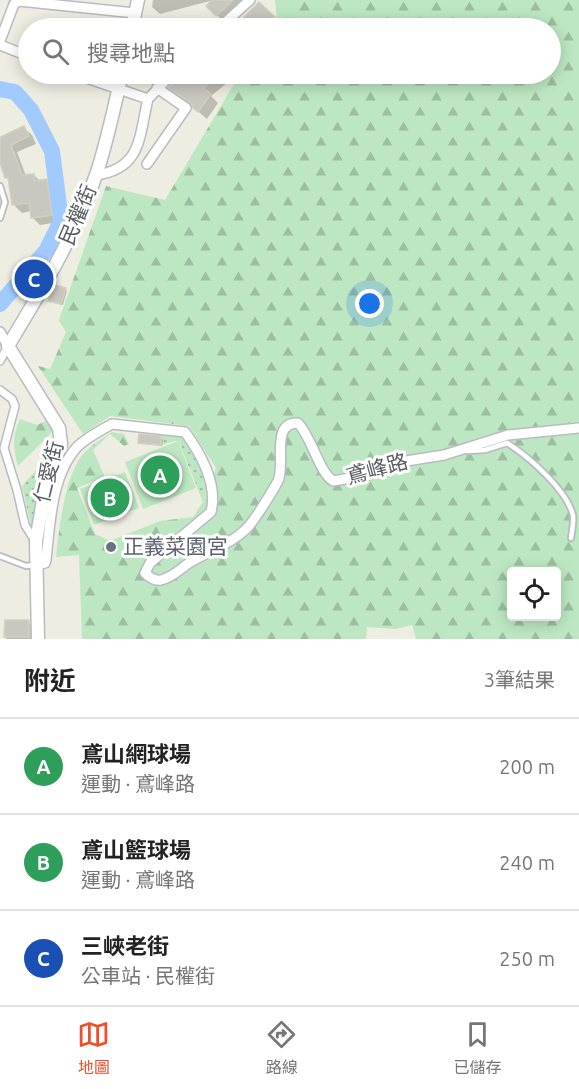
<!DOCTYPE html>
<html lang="zh-TW">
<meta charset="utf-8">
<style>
:root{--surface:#fff;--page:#f6f6f6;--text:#222;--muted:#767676;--line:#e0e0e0;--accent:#f04d26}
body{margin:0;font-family:Ubuntu,"Noto Sans TC",sans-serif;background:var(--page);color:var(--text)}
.controls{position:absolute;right:18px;bottom:18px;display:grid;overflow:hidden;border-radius:6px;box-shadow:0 3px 15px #0003}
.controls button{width:54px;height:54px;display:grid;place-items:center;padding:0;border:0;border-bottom:2px solid var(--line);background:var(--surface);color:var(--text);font:30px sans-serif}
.you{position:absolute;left:370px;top:304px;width:21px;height:21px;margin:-15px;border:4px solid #fff;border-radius:50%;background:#1a73e8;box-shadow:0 0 0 9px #1a73e833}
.badge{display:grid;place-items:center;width:39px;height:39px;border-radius:50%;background:var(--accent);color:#fff;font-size:20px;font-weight:700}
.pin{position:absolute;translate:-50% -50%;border:3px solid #fff;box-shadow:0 2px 6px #0006}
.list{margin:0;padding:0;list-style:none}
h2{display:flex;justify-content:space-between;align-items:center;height:78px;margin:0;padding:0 24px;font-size:26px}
h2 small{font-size:20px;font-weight:400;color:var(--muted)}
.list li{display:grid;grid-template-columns:39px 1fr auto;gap:18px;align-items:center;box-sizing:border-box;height:96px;padding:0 24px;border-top:2px solid var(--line)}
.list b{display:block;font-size:22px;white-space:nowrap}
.list p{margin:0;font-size:20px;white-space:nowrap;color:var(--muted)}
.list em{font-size:20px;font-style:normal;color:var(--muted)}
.icon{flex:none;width:33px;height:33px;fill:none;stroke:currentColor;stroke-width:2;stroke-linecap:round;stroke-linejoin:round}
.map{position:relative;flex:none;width:579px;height:639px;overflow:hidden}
.search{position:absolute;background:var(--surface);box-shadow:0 3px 15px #0003;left:18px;right:18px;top:18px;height:66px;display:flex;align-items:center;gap:15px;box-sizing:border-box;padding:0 21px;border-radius:33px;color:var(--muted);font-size:22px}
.sheet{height:366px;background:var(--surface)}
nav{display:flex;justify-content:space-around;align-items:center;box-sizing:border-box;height:84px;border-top:2px solid var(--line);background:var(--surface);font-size:16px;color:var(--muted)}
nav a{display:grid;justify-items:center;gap:3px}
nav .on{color:var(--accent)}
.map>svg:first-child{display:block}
.grass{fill:url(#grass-dots)}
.forest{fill:url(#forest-firs);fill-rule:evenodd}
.garden{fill:#bde7c2}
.shadow{fill:#0003}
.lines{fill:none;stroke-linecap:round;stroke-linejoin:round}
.river{stroke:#a1cbff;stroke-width:16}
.building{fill:#c9c7bf;stroke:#d3cfc0;stroke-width:1.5}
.service-casing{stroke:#babbc2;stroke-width:8}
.pedestrian-casing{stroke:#babbc2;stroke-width:10}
.minor-casing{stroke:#babbc2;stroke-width:12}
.tertiary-casing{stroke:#babbc2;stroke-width:15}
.service{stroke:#fff;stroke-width:4.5}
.pedestrian{stroke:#fff;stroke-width:7}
.minor{stroke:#fff;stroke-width:9}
.tertiary{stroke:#fff;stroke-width:12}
.worship-dot{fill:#6b7280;stroke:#fff;stroke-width:2}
.labels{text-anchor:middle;stroke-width:6;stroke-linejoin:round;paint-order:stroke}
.street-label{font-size:21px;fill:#5a5d64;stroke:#fff}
.worship-label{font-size:21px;fill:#5b616d;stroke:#fff;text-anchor:start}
</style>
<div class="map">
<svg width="579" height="639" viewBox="0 0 579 639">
<defs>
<pattern id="grass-dots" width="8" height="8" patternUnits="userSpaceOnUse" patternTransform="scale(1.5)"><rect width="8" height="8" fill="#bde7c2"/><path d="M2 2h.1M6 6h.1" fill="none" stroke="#9dbea1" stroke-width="1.8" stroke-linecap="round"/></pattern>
<pattern id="forest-firs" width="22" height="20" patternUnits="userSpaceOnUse" patternTransform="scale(1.5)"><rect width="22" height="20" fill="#bde7c2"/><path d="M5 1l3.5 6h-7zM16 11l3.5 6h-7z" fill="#9dbea1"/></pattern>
</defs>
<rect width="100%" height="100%" fill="#eeede2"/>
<path class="grass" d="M162,433L182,436L197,458L208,486L203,502L178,440L161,445Z
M53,451L42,480L32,530L22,486Z"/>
<path class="forest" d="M275,0H579V639H416L412,625L396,629L367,627L366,639H82L79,555L56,557C59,530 65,470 86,451C93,444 103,438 112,432L124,434L129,444L124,446L110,434L93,450L105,477L77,488L95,534L110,541L160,521L193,517L203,502L216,468L189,426L110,416L83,434L38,366L50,369L66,332L59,320L106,186L165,200L240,74H550V28H269L277,19ZM512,572H556V616H512Z
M20,419L37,425L46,421L53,431L18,466C13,449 12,435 20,419Z"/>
<path class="garden" d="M178,441L196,488L143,509L125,462Z
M125,472L139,508L94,525L80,489Z"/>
<path class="shadow" d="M153,0H249L225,23L208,6L214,0L160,14L152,7Z
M259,4L284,28H235Z
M179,74L182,75L238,74L211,96L218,103L207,119L170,88L179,79Z
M24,128L32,135L36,144L17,152L26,176L34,175L40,181L47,180L54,188L59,222L40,225L32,217L31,211L22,213L14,205L11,182L6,177L0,161V138Z
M65,289L67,291L63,305L50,301Z
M161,438L163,440L162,446L142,444L140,442Z
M6,622H28L32,625V639H6Z"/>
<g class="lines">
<path class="river" d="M0,89L15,92L31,110L52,151L61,221L46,251L0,304"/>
</g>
<path class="building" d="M212,0H233L216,16L206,6Z
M259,2L277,19L269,28H233Z
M179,74H221L203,88L211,94L198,112L193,108L190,102L168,88L177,79Z
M24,126L29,136L11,145L22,175L34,174L35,181L47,179L52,215L31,218L29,203L12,205L8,177L5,178L0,163V137Z
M55,285L66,288L61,304L48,301Z
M139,434L161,436V445L138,443Z
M5,620H29V637H4Z"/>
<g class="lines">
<defs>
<path id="service" d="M0,186L5,202L0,218
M467,451L485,450L507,443C529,457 566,489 573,515C574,521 572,531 571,538
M0,556L26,566L36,565"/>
<path id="pedestrian" d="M0,361L8,346
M0,390L12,399L15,406L4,448L17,490L25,525L35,541"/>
<path id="minor" d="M219,28L250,0
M0,41L14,4L19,1L135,13
M0,45L28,56
M75,74L148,99L172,74
M147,164L186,108L157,88
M96,175C142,169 139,136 148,99
M0,332L8,346
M36,565L45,563L46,560C50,524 51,476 77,447C86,438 101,430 112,424L185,432C201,454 218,484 211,512L150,563L145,573C150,578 155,581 161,580C173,577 180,569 189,563C208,551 232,544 248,527C256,518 272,492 278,481C286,464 270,422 298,423C312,438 319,472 333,481L368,475L400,462L444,455L508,435L579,428"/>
<path id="tertiary" d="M132,28L138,0
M38,639L36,541L46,483L61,444L59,428L8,346C41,291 75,236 96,175C107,143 114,107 122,74"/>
</defs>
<use href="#service" class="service-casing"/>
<use href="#pedestrian" class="pedestrian-casing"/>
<use href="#minor" class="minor-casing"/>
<use href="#tertiary" class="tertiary-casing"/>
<use href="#service" class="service"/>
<use href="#pedestrian" class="pedestrian"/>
<use href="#minor" class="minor"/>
<use href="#tertiary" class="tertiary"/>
</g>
<circle class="worship-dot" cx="111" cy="547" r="6"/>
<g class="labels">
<g class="street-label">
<text transform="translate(78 215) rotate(-67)" y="7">民權街</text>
<text transform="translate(377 469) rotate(-15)" y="7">鳶峰路</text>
<text transform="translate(49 472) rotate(-76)" y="7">仁愛街</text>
</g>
<g class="worship-label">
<text x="123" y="554">正義菜園宮</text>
</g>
</g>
</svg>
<div class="controls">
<button><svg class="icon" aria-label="locate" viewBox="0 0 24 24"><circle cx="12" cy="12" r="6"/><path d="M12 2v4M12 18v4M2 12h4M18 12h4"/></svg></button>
</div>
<div class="you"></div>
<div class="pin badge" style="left:160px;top:475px;background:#2e9e5b">A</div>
<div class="pin badge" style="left:110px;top:498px;background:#2e9e5b">B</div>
<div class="pin badge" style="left:34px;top:279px;background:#1a4fb4">C</div>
<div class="search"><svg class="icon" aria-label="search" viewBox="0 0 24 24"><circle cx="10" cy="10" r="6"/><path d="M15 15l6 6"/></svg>搜尋地點</div>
</div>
<section class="sheet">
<h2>附近<small>3筆結果</small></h2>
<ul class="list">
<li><span class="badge" style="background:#2e9e5b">A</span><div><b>鳶山網球場</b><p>運動 · 鳶峰路</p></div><em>200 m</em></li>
<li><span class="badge" style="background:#2e9e5b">B</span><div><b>鳶山籃球場</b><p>運動 · 鳶峰路</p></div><em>240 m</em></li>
<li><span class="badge" style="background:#1a4fb4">C</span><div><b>三峽老街</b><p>公車站 · 民權街</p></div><em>250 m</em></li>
</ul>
</section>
<nav>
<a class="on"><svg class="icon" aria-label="map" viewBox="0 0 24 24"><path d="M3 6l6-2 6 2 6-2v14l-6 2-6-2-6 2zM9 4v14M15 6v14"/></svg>地圖</a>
<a><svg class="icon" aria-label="directions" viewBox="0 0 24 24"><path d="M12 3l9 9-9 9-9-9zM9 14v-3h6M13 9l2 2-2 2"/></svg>路線</a>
<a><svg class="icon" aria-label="saved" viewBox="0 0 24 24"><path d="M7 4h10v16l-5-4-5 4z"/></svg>已儲存</a>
</nav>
